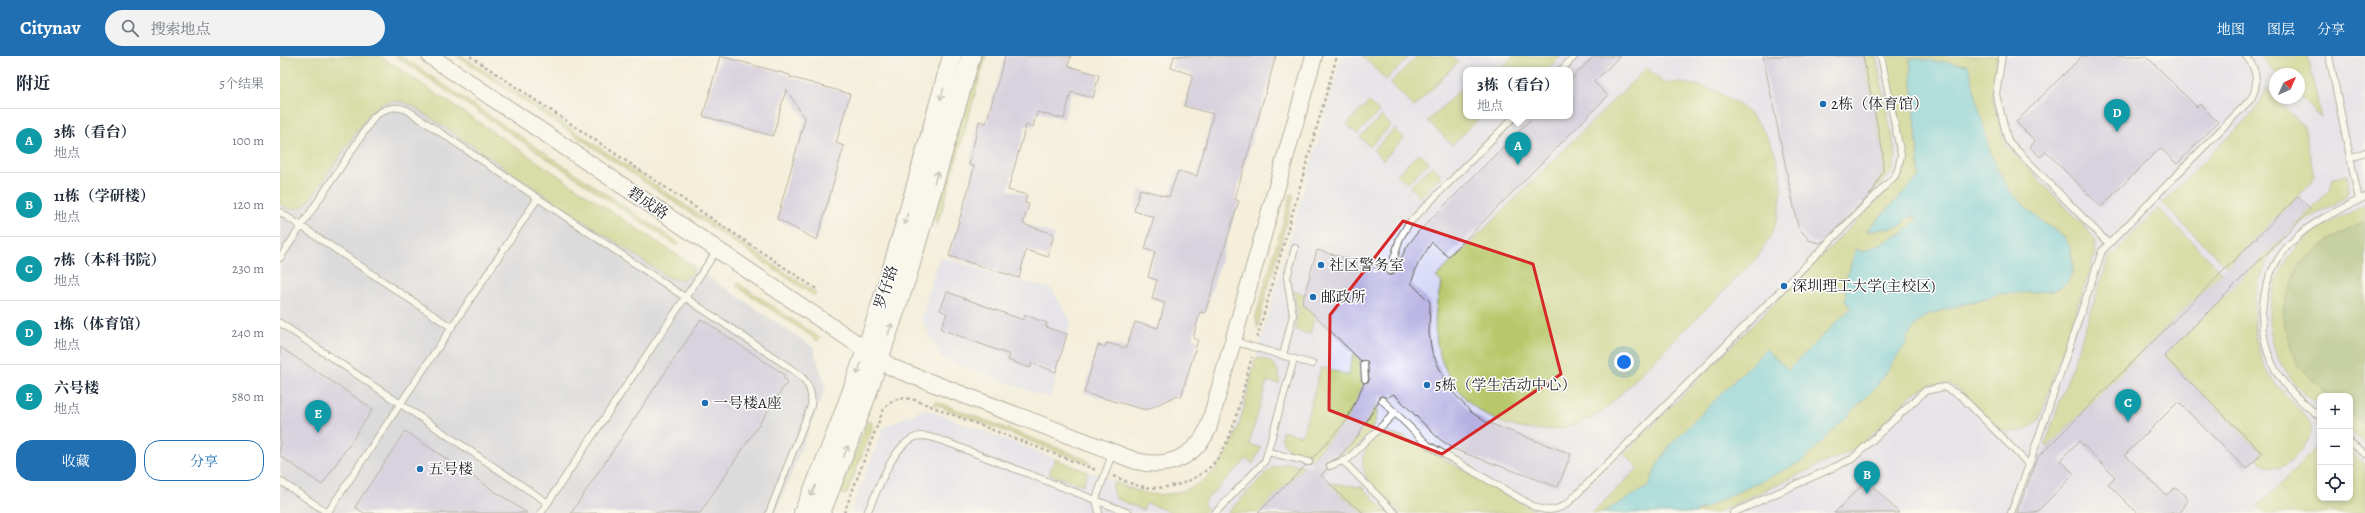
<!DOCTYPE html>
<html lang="zh">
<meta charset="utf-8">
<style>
:root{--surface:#fff;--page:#f2f2f3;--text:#1f2937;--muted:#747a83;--line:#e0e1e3;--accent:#1f6fb2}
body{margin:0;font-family:Alegreya,"Noto Serif SC",serif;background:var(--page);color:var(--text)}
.controls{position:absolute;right:12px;bottom:12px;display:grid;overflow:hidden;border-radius:8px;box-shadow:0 2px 6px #0003}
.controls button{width:36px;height:36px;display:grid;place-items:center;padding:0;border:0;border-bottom:1px solid var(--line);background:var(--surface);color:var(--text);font:20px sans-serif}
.compass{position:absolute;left:1989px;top:12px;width:36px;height:36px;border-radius:50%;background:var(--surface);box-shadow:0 2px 6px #0003;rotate:45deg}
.you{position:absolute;left:1344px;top:306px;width:14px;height:14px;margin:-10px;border:3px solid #fff;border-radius:50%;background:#1a73e8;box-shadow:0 0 0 6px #1a73e833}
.badge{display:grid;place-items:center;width:26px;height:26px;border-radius:50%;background:var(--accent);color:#fff;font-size:13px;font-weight:700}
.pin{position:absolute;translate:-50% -33px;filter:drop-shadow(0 1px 2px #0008)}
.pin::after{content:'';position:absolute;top:21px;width:14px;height:12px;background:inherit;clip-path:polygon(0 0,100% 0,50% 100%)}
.popup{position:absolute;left:1183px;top:11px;width:110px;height:52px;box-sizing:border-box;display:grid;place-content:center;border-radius:8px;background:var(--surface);filter:drop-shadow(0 1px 3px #0005);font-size:13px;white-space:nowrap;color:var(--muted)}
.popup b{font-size:15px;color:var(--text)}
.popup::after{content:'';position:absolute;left:50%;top:100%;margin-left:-8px;border:8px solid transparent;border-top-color:var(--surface)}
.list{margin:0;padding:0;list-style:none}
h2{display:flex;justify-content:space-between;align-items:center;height:52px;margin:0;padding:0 16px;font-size:17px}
h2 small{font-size:13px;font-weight:400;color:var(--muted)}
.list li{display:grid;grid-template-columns:26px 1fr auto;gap:12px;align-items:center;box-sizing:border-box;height:64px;padding:0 16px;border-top:1px solid var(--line)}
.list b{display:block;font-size:15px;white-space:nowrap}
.list p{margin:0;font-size:13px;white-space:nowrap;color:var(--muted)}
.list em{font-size:13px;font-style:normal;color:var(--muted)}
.actions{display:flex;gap:8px;padding:12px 16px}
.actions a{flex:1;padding:9px 0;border:1px solid var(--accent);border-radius:16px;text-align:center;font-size:14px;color:var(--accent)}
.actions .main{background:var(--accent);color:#fff}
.icon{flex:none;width:22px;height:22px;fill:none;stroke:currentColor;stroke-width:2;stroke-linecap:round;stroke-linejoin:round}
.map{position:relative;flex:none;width:2085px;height:457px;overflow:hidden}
header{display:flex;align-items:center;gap:24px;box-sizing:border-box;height:56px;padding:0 20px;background:var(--accent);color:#fff}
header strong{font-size:19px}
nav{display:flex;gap:22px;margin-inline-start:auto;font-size:14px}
.search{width:280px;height:36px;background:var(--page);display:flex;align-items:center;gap:10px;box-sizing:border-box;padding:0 14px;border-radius:22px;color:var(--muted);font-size:15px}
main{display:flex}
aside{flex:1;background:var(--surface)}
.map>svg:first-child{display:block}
.built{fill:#d6d8f8;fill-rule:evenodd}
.industrial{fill:#bec3dd}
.green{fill:#b7c769;stroke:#6a7242}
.forest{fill:#91ac5d;stroke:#56643c}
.water{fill:#5fc8da;stroke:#3e727b}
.building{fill:#b6b0e2}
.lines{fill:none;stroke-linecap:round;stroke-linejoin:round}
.service-casing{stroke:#68665e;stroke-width:8}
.tertiary-casing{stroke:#68665e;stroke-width:18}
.secondary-casing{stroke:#68665e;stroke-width:20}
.path{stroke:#68665e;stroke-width:2.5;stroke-dasharray:3 3;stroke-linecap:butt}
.service{stroke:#fff;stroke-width:6}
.tertiary{stroke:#fff;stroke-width:16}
.secondary{stroke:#fff;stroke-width:18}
.oneway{stroke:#999}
.marked{fill:none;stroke:#d62828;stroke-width:3;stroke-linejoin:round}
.poi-dot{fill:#1f6fb2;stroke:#fff;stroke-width:1.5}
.labels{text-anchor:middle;stroke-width:3;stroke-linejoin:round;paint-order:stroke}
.poi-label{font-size:15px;fill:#1c1c1c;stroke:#fff;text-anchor:start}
.street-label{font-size:15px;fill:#1c1c1c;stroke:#fff}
</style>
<header>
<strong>Citynav</strong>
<div class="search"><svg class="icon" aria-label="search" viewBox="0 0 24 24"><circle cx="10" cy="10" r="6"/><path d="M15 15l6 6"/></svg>搜索地点</div>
<nav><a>地图</a><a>图层</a><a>分享</a></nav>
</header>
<main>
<aside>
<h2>附近<small>5个结果</small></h2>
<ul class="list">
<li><span class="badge" style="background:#0f9aa8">A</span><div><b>3栋（看台）</b><p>地点</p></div><em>100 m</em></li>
<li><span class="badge" style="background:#0f9aa8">B</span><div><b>11栋（学研楼）</b><p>地点</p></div><em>120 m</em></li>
<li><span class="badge" style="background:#0f9aa8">C</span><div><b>7栋（本科书院）</b><p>地点</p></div><em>230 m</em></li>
<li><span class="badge" style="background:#0f9aa8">D</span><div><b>1栋（体育馆）</b><p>地点</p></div><em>240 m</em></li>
<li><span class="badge" style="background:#0f9aa8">E</span><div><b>六号楼</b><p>地点</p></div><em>580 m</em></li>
</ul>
<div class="actions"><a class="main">收藏</a><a>分享</a></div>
</aside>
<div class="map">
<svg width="2085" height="457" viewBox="0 0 2085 457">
<rect width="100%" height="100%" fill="#fff"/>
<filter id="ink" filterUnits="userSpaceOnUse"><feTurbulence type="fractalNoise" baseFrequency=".025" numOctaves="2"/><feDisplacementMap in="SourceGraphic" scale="8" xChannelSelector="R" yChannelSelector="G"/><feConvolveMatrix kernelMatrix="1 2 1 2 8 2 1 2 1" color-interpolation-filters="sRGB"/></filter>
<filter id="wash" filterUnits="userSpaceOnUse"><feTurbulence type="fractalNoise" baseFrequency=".012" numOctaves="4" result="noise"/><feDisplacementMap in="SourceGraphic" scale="16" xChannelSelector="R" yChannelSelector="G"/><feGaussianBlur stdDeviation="0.9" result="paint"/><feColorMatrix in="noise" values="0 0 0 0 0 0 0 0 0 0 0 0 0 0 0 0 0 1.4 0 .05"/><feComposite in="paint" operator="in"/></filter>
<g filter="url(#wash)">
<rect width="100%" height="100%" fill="#f4eeda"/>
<path class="built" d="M1062,0H2085V165L2049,184L2027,320L2050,340H2040V442H2070V357L2085,369V457H570L604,371L645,353L866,437L882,438L901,435L916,429L932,418L946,401L952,385ZM1186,14H1290V60H1186ZM1995,18H2019V42H1995Z
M659,201L772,233L791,266L770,343L661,302L641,262Z"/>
<path class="industrial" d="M0,0H100L533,291L546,331L496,457H0Z"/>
<path class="green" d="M0,0H100L413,210L412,218L401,224L389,222L136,52C121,42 105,43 91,55L28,146C20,155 10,154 0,148Z
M115,0H121L399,187L397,190Z
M177,0H183L536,237L534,240Z
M699,0H706L657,171L654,159Z
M1082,0H1130L1106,24Z
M1137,0H1172L1178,6L1134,51L1110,27Z
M1233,0H1281L1267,14H1226L1223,10Z
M1583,0H1596L1616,100L1612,116L1593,136L1603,115V97Z
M1605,0H1717L1712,40L1725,89L1807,173L1815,184L1814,202L1759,364L1745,375L1727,376L1716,370L1680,334L1670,328H1651L1634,337L1579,391L1436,457H1414L1628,285L1625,283L1638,266L1647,259L1719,238L1753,234L1770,236L1780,232L1789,224L1793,211L1788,188L1783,180L1757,162L1729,134L1713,105L1706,80L1630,2L1640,120L1586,175L1619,171L1631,160L1639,162L1623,177L1583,196L1576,193L1567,221L1565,245L1571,252L1423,400L1322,457H1312L1358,412L1344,398L1620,121L1625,105V96Z
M1979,0H2028L2041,62L2019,40V18H1997Z
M1367,11L1383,27C1482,20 1539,131 1473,206L1325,354C1233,414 1127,330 1162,227L1156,221Z
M1186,28V60H1202L1172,89L1148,65Z
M1986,32L2024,71L2034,120L2031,127L1947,211L1882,147L1973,56L1980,47Z
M1089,46L1099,56L1077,78L1067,68Z
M1102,60L1111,69L1090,91L1080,81Z
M1115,73L1124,82L1103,104L1093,94Z
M1139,97L1149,106L1127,128L1117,118Z
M1152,110L1162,119L1140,141L1130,131Z
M2067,119L2069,133L2066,140C2053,152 2034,157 2019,168C1973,203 1960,272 1991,321C1999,334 2029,361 2031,369C2035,384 2009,412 1995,412C1987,412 1982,408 1977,403L1982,397L1884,300L2050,134L2053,122Z
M1011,138L1014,139L977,272L976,260Z
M2085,149V165L2049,184L2043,335L2050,340H2040V351C2029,342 2018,333 2009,321C1979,280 1985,224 2020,188C2037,171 2063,161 2085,149Z
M1878,152L1942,216L1768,391L1765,389L1829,202Z
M458,227L540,282L538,285L456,230Z
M1013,235L1025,239L1035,259L1030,278L1015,274L1018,255Z
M1073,298L1080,304V319L1084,330L1067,364L1032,403C1017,399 999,395 1002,375L1022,380L1041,311L1068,319Z
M976,302C992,302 1001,313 999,328L987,325L969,388L981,392L973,408L967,403L923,447L928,453L924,457H892L867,447L863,454L835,442L832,433L834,426C844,430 855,435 866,437C879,440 893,438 905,434C958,415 963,349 976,302Z
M655,345L806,403L812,409L654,348Z
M1096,348C1103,371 1074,397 1056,405L1078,379Z
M2070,357L2085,369V388L2070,375Z
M588,365L594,368L567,437L563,439L561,434Z
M1108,378L1125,381L1259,457H1121C1105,441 1072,420 1086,394C1090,385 1099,380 1108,378Z
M2040,388V442H2070V396L2085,408V457H1983L1977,451Z
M775,403L808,416L803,429L769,418Z
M1008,407L1025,410L978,457H947L991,412Z
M1049,427L1082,431L1108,457H1084L1064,442Z"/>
<path class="forest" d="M2085,165V369L2070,357V340H2050L2018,310L2006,277L2003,253L2019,208L2049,184Z"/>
<path class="water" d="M1630,2L1688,9L1710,95L1718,115L1729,134L1753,158L1786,183L1791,194L1793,215L1787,227L1773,235L1719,238L1647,259L1638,266L1626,283L1628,285L1595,332L1523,405L1414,457H1322L1369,430L1376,411L1390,389L1486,293L1508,314L1571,252L1565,245L1567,221L1576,193L1583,196L1623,177L1638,162L1631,160L1619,171L1586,175L1640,120Z"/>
<g id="blocks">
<path class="building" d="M440,0L510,19V21L570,38L556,87L564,90L537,184L497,163L525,63L506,33L493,80L423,60Z
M725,0H791L788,10L819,19L813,42L791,36L784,63L757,56L753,71L746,69L728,134L747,139L745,147L749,148L743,168L774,178L768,201L746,194L739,222L669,200L690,127L694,110L689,109L699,65L706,67Z
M894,0H996L956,139V144L959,145L955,157L925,257L920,256L913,282L918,284L901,341L896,340L866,354L804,337L818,289L825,291L826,287L846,292L855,266L878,272L885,247L872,243L877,224L868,221L875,196L865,193L874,161L854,155L860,133L889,141L898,115L917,120L933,58L904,50L913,19L891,12Z
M1314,0H1340L1314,26L1328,40L1168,201L1152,186L1138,208L1131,227L1150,246L1149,278L1152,296L1168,331L1191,356L1206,366L1291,398L1278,431L1173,393L1157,381L1114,338L1106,342L1103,340L1099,341L1098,346L1078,380L1058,402L1047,407V413L1041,419L1064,442L1084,457H978L1025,410L1032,409V403L1067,364L1084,327L1089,325L1087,305H1081L1022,247L1037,194L1106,214L1108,219H1113L1126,192L1137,177L1254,60H1290V24Z
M1483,0H1583L1603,97V115L1593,135L1545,184L1539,187L1529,184L1518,171Z
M1802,0H1866L1917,51L1920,48L1938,66L1897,108L1880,92L1821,151L1766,96L1760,101L1750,91L1755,85L1736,66Z
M2018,140L2031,153L1884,300L1982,397L1966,413L1898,346L1845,399L1886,439L1895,432L1904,439L1907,445L1899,457H1857L1828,428L1835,421L1799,385L1780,404L1794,418L1756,457H1737L1758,401Z
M667,236L743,264L745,259L767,267L766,271L787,278L776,316L752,307L750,312L728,304L730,299L661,273L667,257L660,254Z
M421,263L505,319L503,322L508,325L420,457H291Z
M0,291L93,353L42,429L0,400Z
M125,375L247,457H84L75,451Z
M1587,424L1619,457H1554Z"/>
</g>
</g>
<g filter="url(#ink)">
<use href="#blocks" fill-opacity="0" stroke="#68665e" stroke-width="1"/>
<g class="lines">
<defs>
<path id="service" d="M1722,0L1716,38L1728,85L1829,188
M2049,0L2079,144
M1281,14L1295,0
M2070,103L2085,96
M0,156L171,271
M0,202L94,61C104,52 114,49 127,54L513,314C527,323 533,334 531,350L489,457
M1110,215L1120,182L1129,167L1235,60
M0,267L268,447
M953,285L1032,308
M1003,299L1013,259L1007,222L1015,192
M1084,308L1085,323
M1102,344L1148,389L1253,450C1265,456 1277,455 1288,447L1614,121L1618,114L1621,99L1601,0
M2040,361C2026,349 2011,338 2001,323C1971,279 1977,216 2017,181C2036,163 2062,153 2085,141
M2070,386L2085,398
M988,396L1029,406
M1064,406L1115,457
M1050,410L1068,403L1115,357
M0,425L48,457
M48,456L258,142
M261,457L437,194
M587,457C598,435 614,382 641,380C652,380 662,385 671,388L849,457
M819,457L816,443L832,398
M935,457L985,405L1014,303
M1453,457L1572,403L1645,335L1664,331L1681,340L1749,409
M1731,457L1749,409L1822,195L1971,43C1979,28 1977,13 1966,0"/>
<path id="tertiary" d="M150,0L613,312L856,405C887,413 914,402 928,373L1034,0"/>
<path id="secondary" d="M523,457C589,310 629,154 672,0
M541,457L584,347L627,221L691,0"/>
</defs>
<use href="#service" class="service-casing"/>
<use href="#tertiary" class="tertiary-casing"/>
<use href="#secondary" class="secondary-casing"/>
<path class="path" d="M190,0L538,234
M977,282L1057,0
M833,420C844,424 854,430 865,431C895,435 929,421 943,394C958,366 963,331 972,301
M564,457L602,357C609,343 620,340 635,344L816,414"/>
<use href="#service" class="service"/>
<use href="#tertiary" class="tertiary"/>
<use href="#secondary" class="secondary"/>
</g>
<defs><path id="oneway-shaft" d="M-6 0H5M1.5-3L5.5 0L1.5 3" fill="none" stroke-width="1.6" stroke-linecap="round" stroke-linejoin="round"/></defs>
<g class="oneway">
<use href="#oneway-shaft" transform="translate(662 38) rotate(106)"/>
<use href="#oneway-shaft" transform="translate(656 121) rotate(-74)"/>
<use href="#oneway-shaft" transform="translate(626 163) rotate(106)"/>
<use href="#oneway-shaft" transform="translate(610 273) rotate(-71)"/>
<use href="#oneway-shaft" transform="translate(579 313) rotate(109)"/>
<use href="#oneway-shaft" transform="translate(566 395) rotate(-68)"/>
<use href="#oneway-shaft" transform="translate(533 435) rotate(114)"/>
</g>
</g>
<path d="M0 0H2085V457H0ZM1123,165L1253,208L1281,318L1162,398L1049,354L1050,259Z" fill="#f4eeda" fill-opacity=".55" fill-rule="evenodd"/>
<path class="marked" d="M1123,165L1253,208L1281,318L1162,398L1049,354L1050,259Z"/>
<g class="poi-dot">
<circle cx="1543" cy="48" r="4"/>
<circle cx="1041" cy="209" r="4"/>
<circle cx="1504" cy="230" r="4"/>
<circle cx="1033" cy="241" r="4"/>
<circle cx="1147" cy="329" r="4"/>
<circle cx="425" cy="347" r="4"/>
<circle cx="140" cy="413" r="4"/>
</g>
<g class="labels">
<g class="poi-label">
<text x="1551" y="53">2栋（体育馆）</text>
<text x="1049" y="214">社区警务室</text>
<text x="1512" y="235">深圳理工大学(主校区)</text>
<text x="1041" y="246">邮政所</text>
<text x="1155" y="334">5栋（学生活动中心）</text>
<text x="433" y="352">一号楼A座</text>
<text x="148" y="418">五号楼</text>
</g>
<g class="street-label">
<text transform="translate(368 147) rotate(34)" y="5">碧成路</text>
<text transform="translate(606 231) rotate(-72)" y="5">罗仔路</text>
</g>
</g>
</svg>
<div class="controls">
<button>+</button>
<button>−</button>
<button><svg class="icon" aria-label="locate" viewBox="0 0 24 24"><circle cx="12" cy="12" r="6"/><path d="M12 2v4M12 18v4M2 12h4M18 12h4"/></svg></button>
</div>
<svg class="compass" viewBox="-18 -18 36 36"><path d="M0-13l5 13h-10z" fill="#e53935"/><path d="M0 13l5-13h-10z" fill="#747a83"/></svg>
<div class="you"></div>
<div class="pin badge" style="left:1238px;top:109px;background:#0f9aa8">A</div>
<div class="popup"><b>3栋（看台）</b>地点</div>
<div class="pin badge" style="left:1587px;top:438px;background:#0f9aa8">B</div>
<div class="pin badge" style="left:1848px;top:366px;background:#0f9aa8">C</div>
<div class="pin badge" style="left:1837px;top:76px;background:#0f9aa8">D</div>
<div class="pin badge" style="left:38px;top:377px;background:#0f9aa8">E</div>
</div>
</main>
